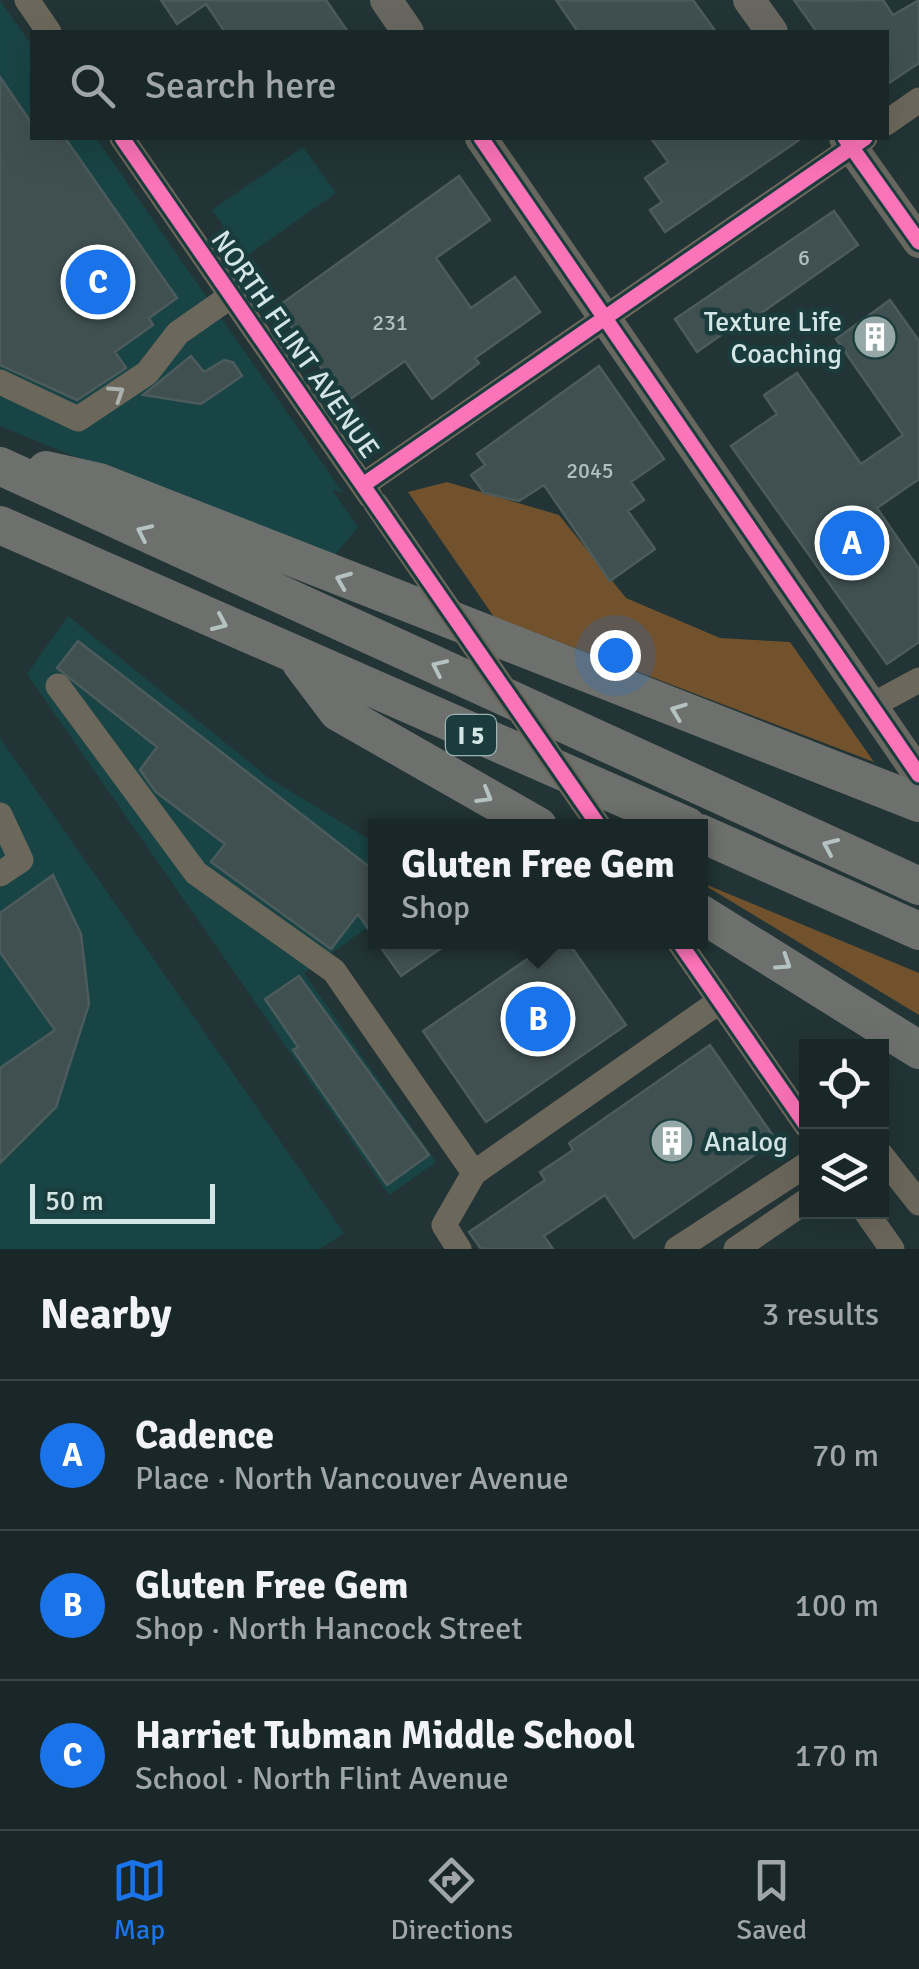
<!DOCTYPE html>
<meta charset="utf-8">
<style>
:root{--surface:#1a2728;--page:#232f30;--text:#f1f3f6;--muted:#9fa5a8;--line:#384445;--accent:#1a73e8}
body{margin:0;font-family:Signika,sans-serif;background:var(--page);color:var(--text)}
.controls{position:absolute;right:30px;bottom:30px;display:grid;overflow:hidden;border-radius:0px;box-shadow:0 10px 40px #0002}
.controls button{width:90px;height:90px;display:grid;place-items:center;padding:0;border:0;border-bottom:2px solid var(--line);background:var(--surface);color:var(--text);font:50px sans-serif}
.scale{position:absolute;left:30px;bottom:25px;width:185px;box-sizing:border-box;padding-left:10px;border:5px solid #d3e5e5;border-top:0;font-size:28px;line-height:35px;white-space:nowrap;color:#d3e5e5;-webkit-text-stroke:8px #1a3c3d;paint-order:stroke}
.you{position:absolute;left:615px;top:655px;width:35px;height:35px;margin:-25px;border:8px solid #fff;border-radius:50%;background:#1a73e8;box-shadow:0 0 0 15px #1a73e833}
.badge{display:grid;place-items:center;width:65px;height:65px;border-radius:50%;background:var(--accent);color:#fff;font-size:32px;font-weight:700}
.pin{position:absolute;translate:-50% -50%;border:5px solid #fff;box-shadow:0 2px 10px #0006}
.popup{position:absolute;left:368px;top:819px;width:340px;height:130px;box-sizing:border-box;display:grid;place-content:center;border-radius:0px;background:var(--surface);filter:drop-shadow(0 2px 8px #0005);font-size:32px;white-space:nowrap;color:var(--muted)}
.popup b{font-size:38px;color:var(--text)}
.popup::after{content:'';position:absolute;left:50%;top:100%;margin-left:-20px;border:20px solid transparent;border-top-color:var(--surface)}
.list{margin:0;padding:0;list-style:none}
h2{display:flex;justify-content:space-between;align-items:center;height:130px;margin:0;padding:0 40px;font-size:42px}
h2 small{font-size:32px;font-weight:400;color:var(--muted)}
.list li{display:grid;grid-template-columns:65px 1fr auto;gap:30px;align-items:center;box-sizing:border-box;height:150px;padding:0 40px;border-top:2px solid var(--line)}
.list b{display:block;font-size:38px;white-space:nowrap}
.list p{margin:0;font-size:32px;white-space:nowrap;color:var(--muted)}
.list em{font-size:32px;font-style:normal;color:var(--muted)}
.icon{flex:none;width:55px;height:55px;fill:none;stroke:currentColor;stroke-width:2;stroke-linecap:round;stroke-linejoin:round}
.map{position:relative;flex:none;width:919px;height:1249px;overflow:hidden}
.search{position:absolute;background:var(--surface);box-shadow:0 10px 40px #0002;left:30px;right:30px;top:30px;height:110px;display:flex;align-items:center;gap:25px;box-sizing:border-box;padding:0 35px;border-radius:0px;color:var(--muted);font-size:38px}
.sheet{height:580px;background:var(--surface)}
nav{display:flex;justify-content:space-around;align-items:center;box-sizing:border-box;height:140px;border-top:2px solid var(--line);background:var(--surface);font-size:28px;color:var(--muted)}
nav a{display:grid;justify-items:center;gap:5px}
nav .on{color:var(--accent)}
.map>svg:first-child{display:block}
.built{fill:#194445}
.green{fill:#71522d}
.building{fill:#405050;stroke:#4c5b5c;stroke-width:2.5}
.lines{fill:none;stroke-linecap:round;stroke-linejoin:round}
.minor{stroke:#6c675b;stroke-width:25}
.major{stroke:#686860;stroke-width:32}
.highway{stroke:#6d706c;stroke-width:38}
.minor-bridge{stroke:#6c675b;stroke-width:25}
.cycleway-casing{stroke:#1a3c3d;stroke-width:21}
.cycleway{stroke:#fb73b8;stroke-width:15}
.oneway{stroke:#aab3ae}
.oneway2{stroke:#b4c2c1}
.labels{text-anchor:middle;stroke-width:9;stroke-linejoin:round;paint-order:stroke}
.number-label{font-size:22px;fill:#aec0c0}
.shield{fill:#1a3c3d;stroke:#9cb2b3;stroke-width:2.5}
.shield-label{font-size:25px;font-weight:bold;fill:#d3e5e5}
.poi-label{font-size:28px;fill:#d3e5e5;stroke:#1a3c3d;text-anchor:end}
.street-label{font-size:28px;fill:#d3e5e5;stroke:#1a3c3d}
</style>
<div class="map">
<svg width="919" height="1249" viewBox="0 0 919 1249">
<rect width="100%" height="100%" fill="#223435"/>
<path class="built" d="M0,0L32,46V138H96L343,493L332,490L358,527L330,561L0,426Z
M303,147L336,193L245,257L212,210Z
M68,616L269,778L375,843V922L304,973L436,1162L389,1195L27,674Z
M0,738L344,1233L320,1249H0Z"/>
<path class="green" d="M447,482L559,515L626,598L720,638L790,642L874,762L494,617L408,492Z
M700,882L919,973V1015L701,883Z"/>
<path class="building" d="M161,0H326L348,32H225L206,4L177,24Z
M556,0H693L716,32H578Z
M794,0H883L893,15L919,0V63L886,85V32H817Z
M0,77L32,124V138H65L177,298L149,318L153,325L115,352L126,368L77,400L0,365Z
M651,138H802L665,232L650,210L662,202L645,178L668,162Z
M459,176L490,220L436,258L471,308L515,277L540,312L475,358L479,363L432,399L405,361L346,402L277,307Z
M834,211L858,245L744,325L741,321L697,352L675,319Z
M890,300L919,341V479L877,508L919,569V642L887,664L731,446L777,414L764,395L797,373L861,464L903,435L836,339Z
M191,356L204,372L224,360L233,362L242,376L201,404L143,395Z
M599,366L664,459L631,482L644,500L628,511L655,549L610,581L544,485L519,501L484,493L471,475L485,465L477,454Z
M78,641L376,872V940L358,914L331,949L211,862L225,844L156,792L140,770L157,747L57,668Z
M53,875L81,934L89,1004L56,1107L0,1163V1068L55,1030L0,952V913Z
M377,942H450L401,976Z
M552,942H568L626,1025L486,1122L423,1031Z
M299,976L429,1155L387,1185L293,1050L298,1047L265,999Z
M710,1045L776,1140L634,1238L605,1195L544,1236L553,1249H481L469,1232L545,1180L540,1172L573,1150L569,1143Z"/>
<g class="lines">
<path class="minor" d="M27,0L49,32
M886,123L919,100
M122,138L370,496
M0,382L78,419L147,373L178,333L231,296
M363,485L865,138
M58,686L196,873L334,971L474,1173
M871,706L919,680
M0,815L21,860L0,874
M679,942L806,1125
M882,1156L919,1203
M866,1212L892,1249
M459,1249L444,1225L474,1173L720,1001
M677,1249L806,1165
M736,1249L806,1201"/>
<path class="major" d="M386,0L408,32
M749,0L772,32
M481,138L919,775
M845,138L919,242"/>
<path class="highway" d="M0,466L919,886
M46,470L99,482L919,803
M0,525L687,826
M301,663L338,712L538,826
M700,833L919,931
M700,913L919,1050"/>
<path class="minor-bridge" d="M376,504L599,826"/>
<defs>
<path id="cycleway" d="M122,138L599,826
M481,138L919,775
M845,138L919,242
M363,485L865,138
M679,942L806,1125"/>
</defs>
<use href="#cycleway" class="cycleway-casing"/>
<use href="#cycleway" class="cycleway"/>
</g>
<defs><path id="oneway-chevron" d="M-2-3.5L2.5 0L-2 3.5" fill="none" stroke-width="1.6" stroke-linecap="round" stroke-linejoin="round" transform="scale(2.5)"/></defs>
<use class="oneway" href="#oneway-chevron" transform="translate(117 393) rotate(-33)"/>
<g class="oneway2">
<use href="#oneway-chevron" transform="translate(144 532) rotate(-155)"/>
<use href="#oneway-chevron" transform="translate(343 580) rotate(-158)"/>
<use href="#oneway-chevron" transform="translate(220 623) rotate(24)"/>
<use href="#oneway-chevron" transform="translate(439 667) rotate(-155)"/>
<use href="#oneway-chevron" transform="translate(678 711) rotate(-159)"/>
<use href="#oneway-chevron" transform="translate(485 796) rotate(30)"/>
<use href="#oneway-chevron" transform="translate(830 846) rotate(-156)"/>
<use href="#oneway-chevron" transform="translate(784 963) rotate(33)"/>
</g>
<defs>
<symbol id="building-disc" viewBox="-11 -11 22 22"><circle r="9.5" fill="#95a7a7" stroke="#1a3c3d"/><path d="M-4-6H4V6H1V3H-1V6H-4ZM-2.5-4.3h1.7v1.8h-1.7ZM.8-4.3h1.7v1.8H.8ZM-2.5-1h1.7V.8h-1.7ZM.8-1h1.7V.8H.8Z" fill="#fff"/></symbol>
</defs>
<g fill-rule="evenodd">
<use href="#building-disc" x="850" y="312" width="50" height="50"/>
<use href="#building-disc" x="647" y="1116" width="50" height="50"/>
</g>
<g class="labels">
<g class="number-label">
<text x="804" y="265">6</text>
<text x="390" y="330">231</text>
<text x="590" y="478">2045</text>
</g>
<rect class="shield" x="446" y="715" width="50" height="40" rx="8"/>
<g class="shield-label">
<text x="471" y="744">I 5</text>
</g>
<g class="poi-label">
<text x="842" y="331">Texture Life<tspan x="842" dy="32">Coaching</tspan></text>
<text x="704" y="1151" text-anchor="start">Analog</text>
</g>
<g class="street-label">
<text transform="translate(296 344) rotate(55)" y="10">NORTH FLINT AVENUE</text>
</g>
</g>
</svg>
<div class="controls">
<button><svg class="icon" aria-label="locate" viewBox="0 0 24 24"><circle cx="12" cy="12" r="6"/><path d="M12 2v4M12 18v4M2 12h4M18 12h4"/></svg></button>
<button><svg class="icon" aria-label="layers" viewBox="0 0 24 24"><path d="M12 4l9 5-9 5-9-5zM3 14l9 5 9-5"/></svg></button>
</div>
<div class="scale">50 m</div>
<div class="you"></div>
<div class="pin badge" style="left:852px;top:543px">A</div>
<div class="pin badge" style="left:538px;top:1019px">B</div>
<div class="popup"><b>Gluten Free Gem</b>Shop</div>
<div class="pin badge" style="left:98px;top:282px">C</div>
<div class="search"><svg class="icon" aria-label="search" viewBox="0 0 24 24"><circle cx="10" cy="10" r="6"/><path d="M15 15l6 6"/></svg>Search here</div>
</div>
<section class="sheet">
<h2>Nearby<small>3 results</small></h2>
<ul class="list">
<li><span class="badge">A</span><div><b>Cadence</b><p>Place · North Vancouver Avenue</p></div><em>70 m</em></li>
<li><span class="badge">B</span><div><b>Gluten Free Gem</b><p>Shop · North Hancock Street</p></div><em>100 m</em></li>
<li><span class="badge">C</span><div><b>Harriet Tubman Middle School</b><p>School · North Flint Avenue</p></div><em>170 m</em></li>
</ul>
</section>
<nav>
<a class="on"><svg class="icon" aria-label="map" viewBox="0 0 24 24"><path d="M3 6l6-2 6 2 6-2v14l-6 2-6-2-6 2zM9 4v14M15 6v14"/></svg>Map</a>
<a><svg class="icon" aria-label="directions" viewBox="0 0 24 24"><path d="M12 3l9 9-9 9-9-9zM9 14v-3h6M13 9l2 2-2 2"/></svg>Directions</a>
<a><svg class="icon" aria-label="saved" viewBox="0 0 24 24"><path d="M7 4h10v16l-5-4-5 4z"/></svg>Saved</a>
</nav>
